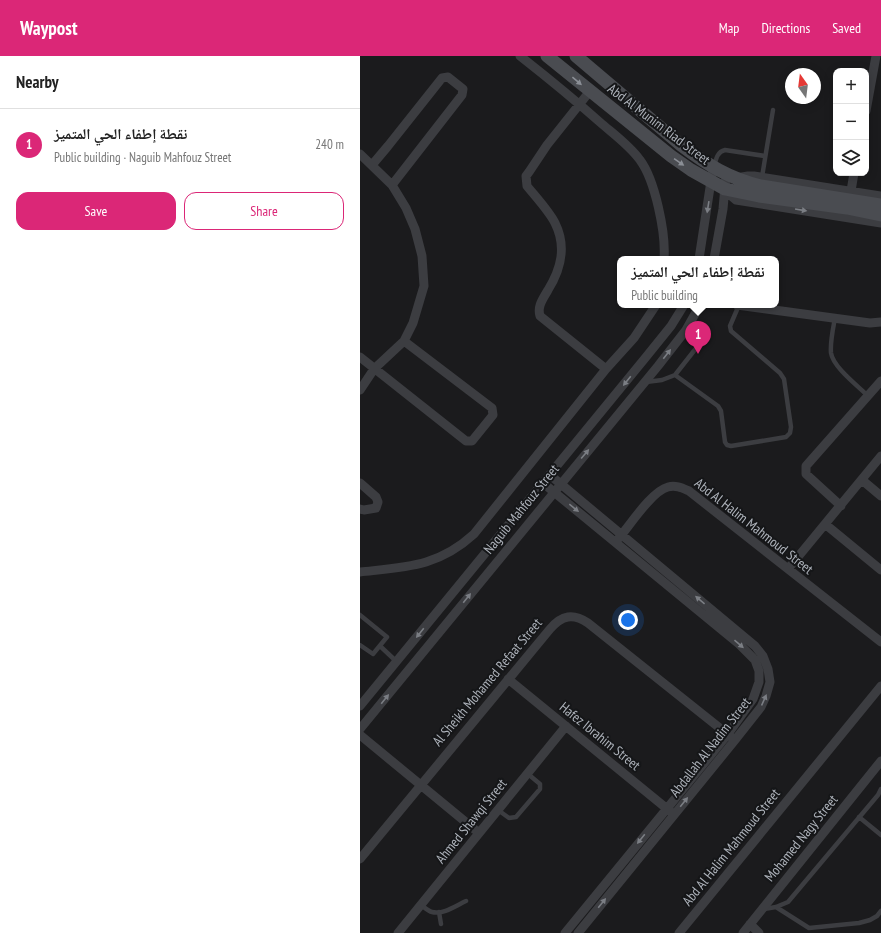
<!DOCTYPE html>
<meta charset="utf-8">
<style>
:root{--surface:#fff;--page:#f2f2f2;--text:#222;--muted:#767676;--line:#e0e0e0;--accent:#db2777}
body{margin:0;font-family:"PT Sans Narrow","Noto Naskh Arabic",sans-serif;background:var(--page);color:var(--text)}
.controls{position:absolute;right:12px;top:12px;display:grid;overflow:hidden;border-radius:8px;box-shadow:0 2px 10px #0003}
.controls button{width:36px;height:36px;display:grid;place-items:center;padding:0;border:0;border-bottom:1px solid var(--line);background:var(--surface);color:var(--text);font:20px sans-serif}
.compass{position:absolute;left:425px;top:12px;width:36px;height:36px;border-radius:50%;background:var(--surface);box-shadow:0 2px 10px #0003;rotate:346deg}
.you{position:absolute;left:268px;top:564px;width:14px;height:14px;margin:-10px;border:3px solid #fff;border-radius:50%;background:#1a73e8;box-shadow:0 0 0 6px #1a73e833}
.badge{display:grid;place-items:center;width:26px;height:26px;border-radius:50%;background:var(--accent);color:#fff;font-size:13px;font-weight:700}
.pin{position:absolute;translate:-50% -33px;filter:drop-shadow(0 1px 2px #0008)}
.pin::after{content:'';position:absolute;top:21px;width:14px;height:12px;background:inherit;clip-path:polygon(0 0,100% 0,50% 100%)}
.popup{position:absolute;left:257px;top:200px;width:162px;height:52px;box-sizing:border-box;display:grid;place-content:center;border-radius:8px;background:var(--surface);filter:drop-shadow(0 1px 3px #0005);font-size:13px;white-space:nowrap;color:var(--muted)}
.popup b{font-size:15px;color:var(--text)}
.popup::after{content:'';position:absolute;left:50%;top:100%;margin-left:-8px;border:8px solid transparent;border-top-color:var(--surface)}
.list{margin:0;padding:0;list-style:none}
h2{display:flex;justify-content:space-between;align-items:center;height:52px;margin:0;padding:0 16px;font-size:17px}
h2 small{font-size:13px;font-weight:400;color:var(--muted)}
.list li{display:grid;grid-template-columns:26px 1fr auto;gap:12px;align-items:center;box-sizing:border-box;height:72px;padding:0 16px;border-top:1px solid var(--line)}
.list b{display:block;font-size:15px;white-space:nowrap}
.list p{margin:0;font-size:13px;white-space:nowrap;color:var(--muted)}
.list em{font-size:13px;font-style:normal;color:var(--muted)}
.actions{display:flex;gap:8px;padding:12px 16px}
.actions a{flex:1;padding:9px 0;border:1px solid var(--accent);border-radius:12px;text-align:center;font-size:14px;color:var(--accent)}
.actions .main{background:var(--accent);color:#fff}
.icon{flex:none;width:22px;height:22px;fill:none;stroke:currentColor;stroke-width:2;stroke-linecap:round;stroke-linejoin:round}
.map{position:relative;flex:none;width:521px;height:877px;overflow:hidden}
header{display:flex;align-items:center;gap:24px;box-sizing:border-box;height:56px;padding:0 20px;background:var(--accent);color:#fff}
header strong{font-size:19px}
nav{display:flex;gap:22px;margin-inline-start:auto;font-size:14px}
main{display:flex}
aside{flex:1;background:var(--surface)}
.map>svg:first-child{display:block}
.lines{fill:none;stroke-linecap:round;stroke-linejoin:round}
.lane{stroke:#3c3d41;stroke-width:4.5}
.street{stroke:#3c3d41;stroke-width:9}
.secondary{stroke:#4a4c51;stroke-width:13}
.oneway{fill:#8b8f96}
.oneway2{fill:#7b7e84}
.labels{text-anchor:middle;stroke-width:4;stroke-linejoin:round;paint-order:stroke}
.street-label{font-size:14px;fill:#aeb3bb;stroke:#151618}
</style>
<header>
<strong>Waypost</strong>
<nav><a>Map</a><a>Directions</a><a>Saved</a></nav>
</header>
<main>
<aside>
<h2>Nearby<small></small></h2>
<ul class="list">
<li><span class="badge">1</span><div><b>نقطة إطفاء الحي المتميز</b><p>Public building · Naguib Mahfouz Street</p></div><em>240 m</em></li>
</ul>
<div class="actions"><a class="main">Save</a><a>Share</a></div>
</aside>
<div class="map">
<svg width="521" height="877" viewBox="0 0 521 877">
<rect width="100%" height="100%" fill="#1b1b1d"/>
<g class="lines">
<path class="lane" d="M354,111C356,103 357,96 365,94L405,100
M402,121L413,54
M475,262C473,273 470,286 471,297C473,311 498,330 508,340
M315,319L358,350L361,355L365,386L367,389L371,390L426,381L430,377L431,371L424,323L420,317L371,275L370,270L379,249
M286,326L302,324L315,319L337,291L335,282L326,274
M0,559L27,581L13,598L0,589
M20,590L37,606
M138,754L149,762L156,761L180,733V728L168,718
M499,761L521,779
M61,849C64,851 68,855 72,856C83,859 97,849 106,845
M416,851L449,872L499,867L510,864L517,860L521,855
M404,853L416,851L428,846L518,739L521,733
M79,856L81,868"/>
<path class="street" d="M160,0C188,22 216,45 242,68C255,79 270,90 280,104C295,124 306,177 304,203
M230,35L187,89L169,116L166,120L167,130C175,140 189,155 195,167C207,191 201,213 188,234C183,243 177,250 180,260L246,313
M506,55L516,0
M0,98L32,129L46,152L55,173L62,200L64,230L53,267L44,285L14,313L0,334
M12,109L28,90L82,22L88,21L103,33L102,39L32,129
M376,122L388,120H394L521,140
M366,133L369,138L376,144L521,167
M490,141L494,117
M339,203L353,112
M354,203L363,153L366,119
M377,249L510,267L521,266
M0,301L106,385H112L133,359L132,352L44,285
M190,419L395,590L403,600L408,613L410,626L406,640L401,651L375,684L218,877
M502,424L521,440
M0,427L16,441L18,446L16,452L4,454L0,453
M183,427L379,588L395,604L399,615V626L393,643L368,678L205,877
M481,450L446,418V410L521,325
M465,468L521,514
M259,482C270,469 292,435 308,431C316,429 322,432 329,435L521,586
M428,513L521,400
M0,516C46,511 78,511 114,478L246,313L274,282L296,249
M148,623L311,756
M0,650L286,301L311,270L324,249
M0,673L298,310L326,274L340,249
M0,679L119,777
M0,803L190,573C202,559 213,557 228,567L371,681
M390,868L399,877
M38,877L206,670
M319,877L521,630
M383,877L521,705"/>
<path class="secondary" d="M187,0L311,100L331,114L365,133L399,140L487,152L521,159
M216,0L321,89C346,108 370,123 401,130L521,149"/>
</g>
<defs><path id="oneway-solid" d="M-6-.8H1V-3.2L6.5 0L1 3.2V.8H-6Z"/></defs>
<g class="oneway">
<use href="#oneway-solid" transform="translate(217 25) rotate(40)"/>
<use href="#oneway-solid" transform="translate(319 106) rotate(35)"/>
</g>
<g class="oneway2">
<use href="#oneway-solid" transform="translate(348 151) rotate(99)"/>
<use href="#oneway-solid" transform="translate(441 154) rotate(9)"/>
<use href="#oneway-solid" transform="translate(307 298) rotate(-52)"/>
<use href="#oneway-solid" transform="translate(267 325) rotate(129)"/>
<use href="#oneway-solid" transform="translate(225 398) rotate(-50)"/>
<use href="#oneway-solid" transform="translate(214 452) rotate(39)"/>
<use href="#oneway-solid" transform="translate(107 542) rotate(-51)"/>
<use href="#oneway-solid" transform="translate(340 544) rotate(-140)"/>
<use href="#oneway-solid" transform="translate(60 577) rotate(129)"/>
<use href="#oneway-solid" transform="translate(379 588) rotate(41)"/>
<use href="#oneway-solid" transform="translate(25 643) rotate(-51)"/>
<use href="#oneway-solid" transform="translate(404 644) rotate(-66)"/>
<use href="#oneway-solid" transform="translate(324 746) rotate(-51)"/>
<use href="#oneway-solid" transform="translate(281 783) rotate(129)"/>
<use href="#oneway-solid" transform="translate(242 847) rotate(-51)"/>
</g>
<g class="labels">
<g class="street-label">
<text transform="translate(299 68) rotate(37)" y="5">Abd Al Munim Riad Street</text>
<text transform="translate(161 453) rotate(-51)" y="5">Naguib Mahfouz Street</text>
<text transform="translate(394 470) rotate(38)" y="5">Abd Al Halim Mahmoud Street</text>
<text transform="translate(127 626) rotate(-50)" y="5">Al Sheikh Mohamed Refaat Street</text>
<text transform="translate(240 680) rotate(39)" y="5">Hafez Ibrahim Street</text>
<text transform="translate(350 691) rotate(-52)" y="5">Abdallah Al Nadim Street</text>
<text transform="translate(111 765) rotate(-51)" y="5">Ahmed Shawqi Street</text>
<text transform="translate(441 782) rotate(-51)" y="5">Mohamed Nagy Street</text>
<text transform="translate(371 791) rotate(-51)" y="5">Abd Al Halim Mahmoud Street</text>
</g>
</g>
</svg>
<div class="controls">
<button>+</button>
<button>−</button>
<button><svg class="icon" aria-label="layers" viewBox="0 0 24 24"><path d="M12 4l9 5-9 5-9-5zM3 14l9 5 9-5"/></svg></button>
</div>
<svg class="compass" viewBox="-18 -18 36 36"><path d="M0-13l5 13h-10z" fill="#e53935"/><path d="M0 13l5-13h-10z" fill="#767676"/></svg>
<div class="you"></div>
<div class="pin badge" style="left:338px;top:298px">1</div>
<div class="popup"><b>نقطة إطفاء الحي المتميز</b>Public building</div>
</div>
</main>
